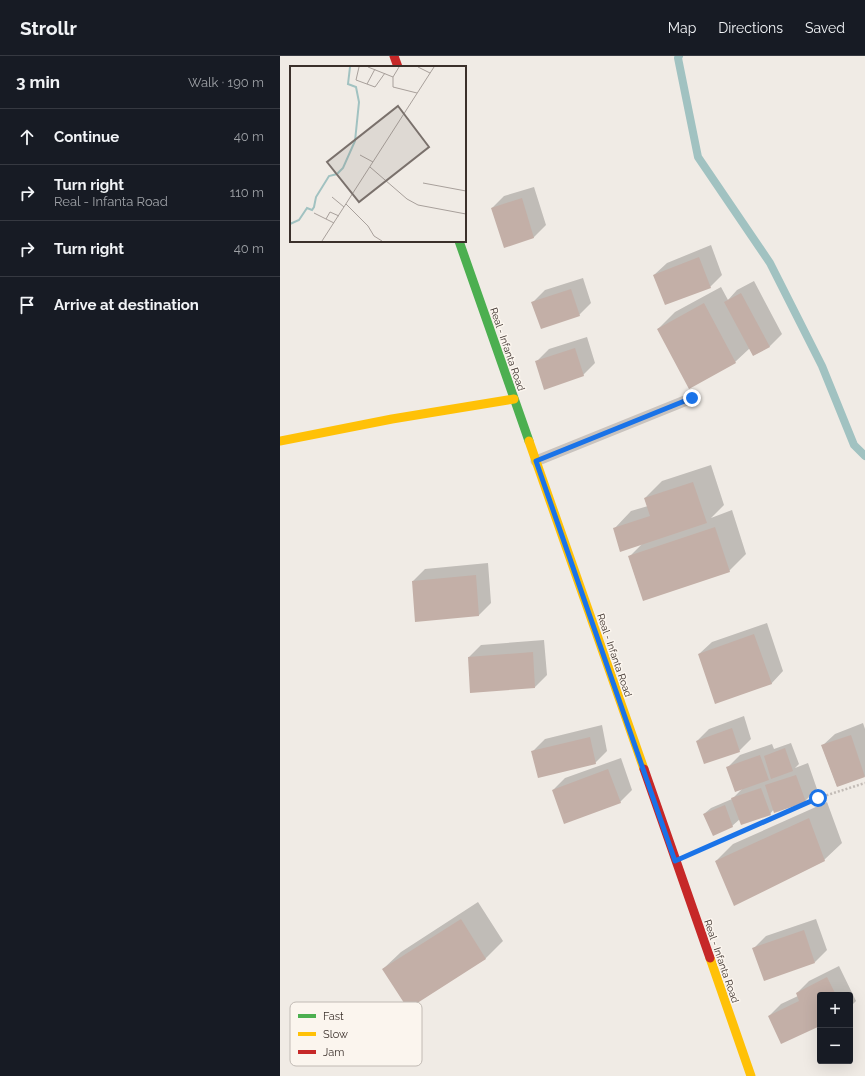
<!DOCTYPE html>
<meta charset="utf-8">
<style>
:root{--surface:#171b24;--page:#20242c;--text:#f1f3f6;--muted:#9ea1a6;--line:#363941}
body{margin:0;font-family:Raleway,sans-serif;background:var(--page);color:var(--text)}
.controls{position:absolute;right:12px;bottom:12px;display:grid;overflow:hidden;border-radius:4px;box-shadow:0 4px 16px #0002}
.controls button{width:36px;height:36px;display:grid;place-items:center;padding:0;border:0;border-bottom:1px solid var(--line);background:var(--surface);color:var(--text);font:20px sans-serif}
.stop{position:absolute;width:12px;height:12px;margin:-9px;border:3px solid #1a73e8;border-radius:50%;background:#fff}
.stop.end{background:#1a73e8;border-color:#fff;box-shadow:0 1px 4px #0008}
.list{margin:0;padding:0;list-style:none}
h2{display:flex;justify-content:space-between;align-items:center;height:52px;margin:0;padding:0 16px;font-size:17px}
h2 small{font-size:13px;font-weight:400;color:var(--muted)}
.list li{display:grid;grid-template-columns:26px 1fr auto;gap:12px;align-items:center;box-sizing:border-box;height:56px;padding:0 16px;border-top:1px solid var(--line)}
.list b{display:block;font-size:15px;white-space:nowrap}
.list p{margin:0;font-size:13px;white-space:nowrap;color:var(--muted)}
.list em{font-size:13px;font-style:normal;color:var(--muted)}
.icon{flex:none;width:22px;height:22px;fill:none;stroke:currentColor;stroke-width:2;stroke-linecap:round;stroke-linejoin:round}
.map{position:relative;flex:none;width:585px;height:1020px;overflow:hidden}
header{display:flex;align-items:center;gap:24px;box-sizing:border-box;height:56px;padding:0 20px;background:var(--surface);border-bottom:1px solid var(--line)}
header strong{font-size:19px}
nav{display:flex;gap:22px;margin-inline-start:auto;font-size:14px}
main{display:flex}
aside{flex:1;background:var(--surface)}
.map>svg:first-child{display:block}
.shadow{fill:#0003}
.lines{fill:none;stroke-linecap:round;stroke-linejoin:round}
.stream{stroke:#a1c2c1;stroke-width:8}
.building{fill:#c3afa7}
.path{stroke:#c2bbb6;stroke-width:2.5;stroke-dasharray:2 2;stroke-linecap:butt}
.lane{stroke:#c9c3be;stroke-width:11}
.fast{stroke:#4caf50;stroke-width:9}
.slow{stroke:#ffc107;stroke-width:9}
.jam{stroke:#c62828;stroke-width:9}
.route{stroke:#1a73e8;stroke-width:5}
.labels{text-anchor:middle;stroke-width:3;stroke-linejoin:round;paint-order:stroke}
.street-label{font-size:10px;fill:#3b302b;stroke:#fbf5ee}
.inset-river{fill:none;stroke:#a1c2c1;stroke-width:2}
.inset-road{fill:none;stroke:#a8a09b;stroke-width:1}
.view{fill:#7a716c;fill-opacity:0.15;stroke:#7a716c;stroke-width:2}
.inset-edge{fill:none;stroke:#3b302b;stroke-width:2}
.key{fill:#fbf5ee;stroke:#c1bab4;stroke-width:1}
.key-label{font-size:11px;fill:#3b302b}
</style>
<header>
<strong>Strollr</strong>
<nav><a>Map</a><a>Directions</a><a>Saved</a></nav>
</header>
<main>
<aside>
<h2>3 min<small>Walk · 190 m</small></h2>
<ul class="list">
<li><svg class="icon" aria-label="ahead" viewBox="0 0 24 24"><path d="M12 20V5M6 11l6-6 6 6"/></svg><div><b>Continue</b></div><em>40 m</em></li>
<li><svg class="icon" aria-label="right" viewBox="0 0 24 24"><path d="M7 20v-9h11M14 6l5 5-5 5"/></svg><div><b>Turn right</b><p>Real - Infanta Road</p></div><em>110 m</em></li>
<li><svg class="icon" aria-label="right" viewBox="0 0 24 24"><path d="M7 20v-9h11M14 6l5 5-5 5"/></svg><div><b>Turn right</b></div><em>40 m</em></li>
<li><svg class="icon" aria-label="arrive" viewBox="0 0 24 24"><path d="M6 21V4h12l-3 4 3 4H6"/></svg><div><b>Arrive at destination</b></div></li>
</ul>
</aside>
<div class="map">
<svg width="585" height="1020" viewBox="0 0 585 1020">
<rect width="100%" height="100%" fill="#f0ebe5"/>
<path class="shadow" d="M254,131L266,169L253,182L212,152L224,140Z
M431,189L442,219L430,231L374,219L387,207Z
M303,222L311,247L299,259L253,246L265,234Z
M474,225L502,278L490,290L474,299L470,292L455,306L378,273L395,256L441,231L448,244L457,234Z
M307,281L315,307L303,319L256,306L269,293Z
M431,409L444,449L431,462L452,454L466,498L449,515L350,500L362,488L334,473L351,455L368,450L365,442L382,425Z
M208,507L211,547L199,559L133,525L145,513Z
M487,567L503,615L491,628L419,598L432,586Z
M264,584L267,619L255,631L189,601L201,589Z
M464,660L471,683L459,695L417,685L429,673Z
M583,667L585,673V720L557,730L542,690L555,678Z
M322,669L327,695L315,707L253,695L265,683Z
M511,687L519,708L515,712L528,707L537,733L525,745L494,753L490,758L460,763L452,770L424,758L431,752L452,743L463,732L447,712L460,699L492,688L494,693Z
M341,702L352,734L340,746L273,734L285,722Z
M547,746L562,787L544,804L436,805L453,788Z
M198,846L223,885L206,902L128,952L103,913L121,896Z
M536,863L547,894L535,906L474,892L486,880Z
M559,910L576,945L570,951V939H540V969L489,960L501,948L518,940L517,937L529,925Z"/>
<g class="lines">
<path class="stream" d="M399,0L398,2L418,101L490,207L542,310L574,389L585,400"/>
</g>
<path class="building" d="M242,142L254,182L224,192L211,152Z
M419,201L431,232L385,249L373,219Z
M291,233L300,260L261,273L251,246Z
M461,237L490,291L473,300L444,246Z
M424,247L456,307L409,333L377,273Z
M295,292L304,320L264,334L255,305Z
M413,426L427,467L340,496L333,472L370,460L364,442Z
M435,471L450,516L363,545L348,500Z
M196,519L199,560L135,566L132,525Z
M474,578L492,628L435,648L418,598Z
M253,596L255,632L190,637L188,601Z
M452,672L460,696L424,708L416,685Z
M571,679L585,721L557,731L541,689Z
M310,681L316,708L258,722L251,695Z
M505,692L513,715L491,723L484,700Z
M480,699L489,724L455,736L446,711Z
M328,713L341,747L284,768L272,734Z
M516,719L526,746L494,757L485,729Z
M481,732L491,759L461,769L451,742Z
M445,749L453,771L433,780L423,758Z
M529,762L545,805L454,850L435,805Z
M181,863L206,903L128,953L102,913Z
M524,874L535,907L484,925L472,892Z
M547,921L556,939H540V970L501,988L488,960L519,945L516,937Z"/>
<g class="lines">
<path class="path" d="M418,795L538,742L585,727"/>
<path class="lane" d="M256,405L412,342"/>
<path class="fast" d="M179,185L249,385"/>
<path class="slow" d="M0,385L112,363L234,343
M249,385L364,713
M430,902L471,1020"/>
<path class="jam" d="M114,0L118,11
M364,713L430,902"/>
</g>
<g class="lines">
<path class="route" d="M412,342L256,405L395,805L538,742"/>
</g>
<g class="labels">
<g class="street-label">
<text transform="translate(228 293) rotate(71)" y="4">Real - Infanta Road</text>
<text transform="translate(335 599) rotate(71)" y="4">Real - Infanta Road</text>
<text transform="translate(442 905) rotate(71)" y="4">Real - Infanta Road</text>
</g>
</g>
<g transform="translate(10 10)">
<rect width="176" height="176" fill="#f0ebe5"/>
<path class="inset-river" d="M0,158L9,154L17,142L22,144L24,141L26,131L39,110L47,108L53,102L65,75L69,36L66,21L58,18L60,1"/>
<path class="inset-road" d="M69,1L66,14L85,21L95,7M78,1L103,11M109,1L103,11V21L127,27M128,1L140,7M77,18L85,3M70,89L83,96M80,101L117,133L128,139L176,148M133,117L176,125M42,131L54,141M56,138L78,160L84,170L92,175M24,147L44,157M36,153L40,146L49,150M32,175L144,1"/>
<path class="view" d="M108,40L139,81L69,136L37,96Z"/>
<rect width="176" height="176" class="inset-edge"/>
</g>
<rect x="10" y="946" width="132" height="64" rx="6" class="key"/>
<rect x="18" y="958" width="18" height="4" fill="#4caf50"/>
<rect x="18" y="976" width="18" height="4" fill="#ffc107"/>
<rect x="18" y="994" width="18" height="4" fill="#c62828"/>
<g class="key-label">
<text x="43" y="964">Fast</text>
<text x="43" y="982">Slow</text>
<text x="43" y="1000">Jam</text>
</g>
</svg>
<div class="controls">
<button>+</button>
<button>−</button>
</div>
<div class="stop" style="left:538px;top:742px"></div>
<div class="stop end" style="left:412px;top:342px"></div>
</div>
</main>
